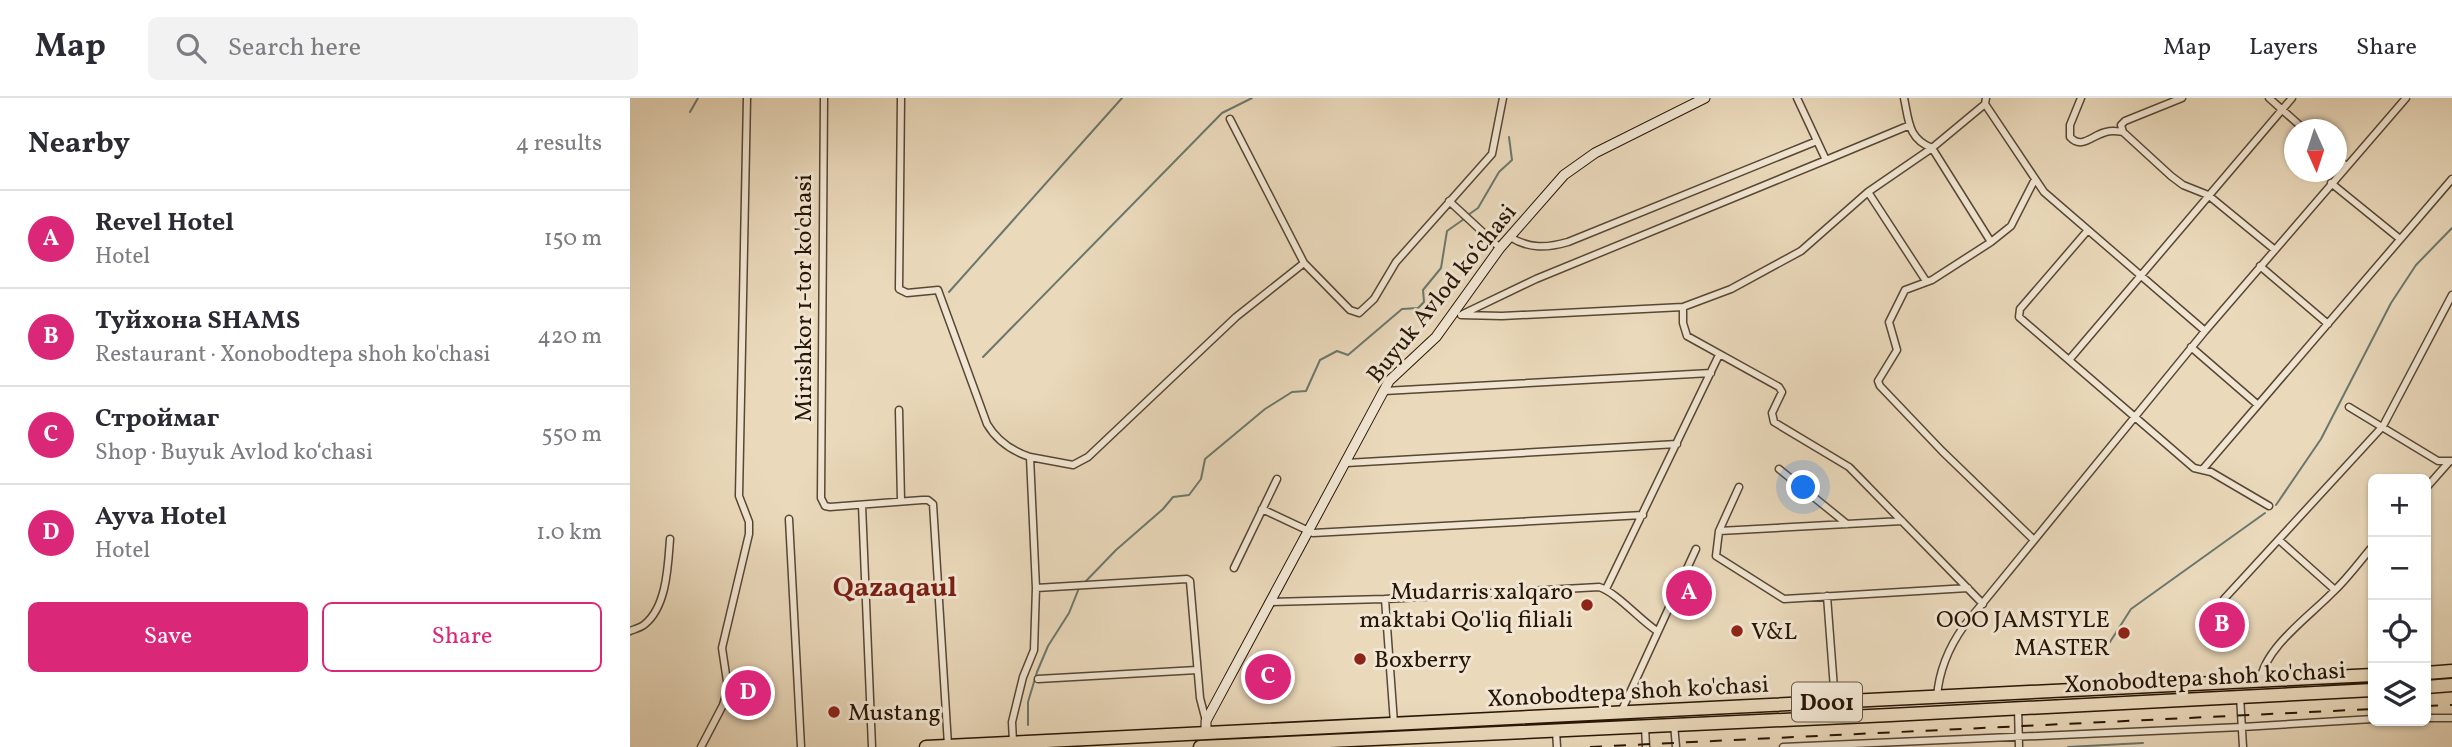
<!DOCTYPE html>
<meta charset="utf-8">
<style>
:root{--surface:#fff;--page:#f2f2f3;--text:#2b2b33;--muted:#7c7c81;--line:#e1e1e2;--accent:#db2777}
body{margin:0;font-family:Vollkorn,serif;background:var(--page);color:var(--text)}
.controls{position:absolute;right:21px;bottom:21px;display:grid;overflow:hidden;border-radius:10px;box-shadow:0 2px 5px #0004}
.controls button{width:63px;height:63px;display:grid;place-items:center;padding:0;border:0;border-bottom:2px solid var(--line);background:var(--surface);color:var(--text);font:35px sans-serif}
.compass{position:absolute;left:1654px;top:21px;width:63px;height:63px;border-radius:50%;background:var(--surface);box-shadow:0 2px 5px #0004;rotate:177deg}
.you{position:absolute;left:1174px;top:390px;width:24px;height:24px;margin:-18px;border:5px solid #fff;border-radius:50%;background:#1a73e8;box-shadow:0 0 0 10px #1a73e833}
.badge{display:grid;place-items:center;width:46px;height:46px;border-radius:50%;background:var(--accent);color:#fff;font-size:23px;font-weight:700}
.pin{position:absolute;translate:-50% -50%;border:4px solid #fff;box-shadow:0 2px 7px #0006}
.list{margin:0;padding:0;list-style:none}
h2{display:flex;justify-content:space-between;align-items:center;height:91px;margin:0;padding:0 28px;font-size:30px}
h2 small{font-size:23px;font-weight:400;color:var(--muted)}
.list li{display:grid;grid-template-columns:46px 1fr auto;gap:21px;align-items:center;box-sizing:border-box;height:98px;padding:0 28px;border-top:2px solid var(--line)}
.list b{display:block;font-size:26px;white-space:nowrap}
.list p{margin:0;font-size:23px;white-space:nowrap;color:var(--muted)}
.list em{font-size:23px;font-style:normal;color:var(--muted)}
.actions{display:flex;gap:14px;padding:21px 28px}
.actions a{flex:1;padding:16px 0;border:2px solid var(--accent);border-radius:10px;text-align:center;font-size:24px;color:var(--accent)}
.actions .main{background:var(--accent);color:#fff}
.icon{flex:none;width:38px;height:38px;fill:none;stroke:currentColor;stroke-width:2;stroke-linecap:round;stroke-linejoin:round}
.map{position:relative;flex:none;width:1822px;height:649px;overflow:hidden}
header{display:flex;align-items:center;gap:42px;box-sizing:border-box;height:98px;padding:0 35px;background:var(--surface);border-bottom:2px solid var(--line)}
header strong{font-size:33px}
nav{display:flex;gap:38px;margin-inline-start:auto;font-size:24px}
.search{width:490px;height:63px;background:var(--page);display:flex;align-items:center;gap:18px;box-sizing:border-box;padding:0 24px;border-radius:10px;color:var(--muted);font-size:26px}
main{display:flex}
aside{flex:1;background:var(--surface)}
.map>svg:first-child{display:block}
.lines{fill:none;stroke-linecap:round;stroke-linejoin:round}
.stream{stroke:#6b786e;stroke-width:2}
.street-casing{stroke:#584733;stroke-width:9}
.secondary-casing{stroke:#281606;stroke-width:11}
.highway-casing{stroke:#281606;stroke-width:15}
.street{stroke:#f1e6d3;stroke-width:6}
.secondary{stroke:#f1e6d3;stroke-width:9}
.highway{stroke:#ead9bb;stroke-width:12}
.rail{stroke:#281606;stroke-width:2;stroke-dasharray:12 12;stroke-linecap:butt}
.poi-dot{fill:#8f2418;stroke:#f1e6d3;stroke-width:2.5}
.labels{text-anchor:middle;stroke-width:6;stroke-linejoin:round;paint-order:stroke}
.shield{fill:#f1e6d3;stroke:#645444;stroke-width:2}
.shield-label{font-size:23px;font-weight:bold;fill:#281606}
.street-label{font-size:24px;fill:#281606;stroke:#f1e6d3}
.poi-label{font-size:24px;fill:#281606;stroke:#f1e6d3;text-anchor:start}
.quarter-label{font-size:28px;font-weight:bold;fill:#7a1f14;stroke:#f1e6d3}
</style>
<header>
<strong>Map</strong>
<div class="search"><svg class="icon" aria-label="search" viewBox="0 0 24 24"><circle cx="10" cy="10" r="6"/><path d="M15 15l6 6"/></svg>Search here</div>
<nav><a>Map</a><a>Layers</a><a>Share</a></nav>
</header>
<main>
<aside>
<h2>Nearby<small>4 results</small></h2>
<ul class="list">
<li><span class="badge">A</span><div><b>Revel Hotel</b><p>Hotel</p></div><em>150 m</em></li>
<li><span class="badge">B</span><div><b>Туйхона SHAMS</b><p>Restaurant · Xonobodtepa shoh ko'chasi</p></div><em>420 m</em></li>
<li><span class="badge">C</span><div><b>Строймаг</b><p>Shop · Buyuk Avlod koʻchasi</p></div><em>550 m</em></li>
<li><span class="badge">D</span><div><b>Ayva Hotel</b><p>Hotel</p></div><em>1.0 km</em></li>
</ul>
<div class="actions"><a class="main">Save</a><a>Share</a></div>
</aside>
<div class="map">
<svg width="1822" height="649" viewBox="0 0 1822 649">
<rect width="100%" height="100%" fill="#ead9bb"/>
<filter id="stains"><feTurbulence type="fractalNoise" baseFrequency=".00286" numOctaves="4"/><feColorMatrix values="0 0 0 0 .2 0 0 0 0 .09 0 0 0 0 .02 0 0 0 .5 -.17"/></filter>
<radialGradient id="worn" r=".72"><stop offset=".6" stop-color="#630" stop-opacity="0"/><stop offset="1" stop-color="#630" stop-opacity=".3"/></radialGradient>
<g class="lines">
<path class="stream" d="M60,14L68,0
M838,117L848,110L869,74L882,62L879,39
M319,194L492,0
M353,259L592,15L622,0
M1646,407L1691,341L1761,205L1786,167L1822,130
M456,483L486,452L533,411L543,399L559,397L571,381L575,361L635,311L662,294L676,293L690,262L707,253L718,257L772,211L788,210L794,204L793,192L811,170L817,133L834,121
M1471,558L1501,511L1635,415
M398,627V604L407,574L418,548L439,515L449,490
M1438,649L1513,645"/>
<defs>
<path id="street" d="M194,0L191,400L195,408L200,409L292,402H298L303,406L318,647
M271,0L269,191L277,195L308,192L357,326C367,343 382,353 400,359L406,490L404,552L393,579L382,624L383,644
M1167,0L1196,62L1280,27
M1274,0C1279,23 1278,41 1302,50L1361,144L1302,182L1275,192L1259,224L1267,252L1248,283L1250,288L1312,353L1404,442
M1451,0L1440,27V39C1452,52 1462,37 1476,34C1482,32 1487,33 1493,34
M1552,0L1495,23L1491,27L1493,34L1541,78L1553,87L1578,97L1645,152
M1639,0L1675,32
M1355,6L1414,94L1575,233
M600,21L674,165L720,212L729,215L744,201L766,164L862,56L873,0
M1706,59L1716,68
M1701,85L1770,141
M1238,94L1296,183
M819,103L870,150
M1458,132L1390,211L1389,219L1564,370L1581,374L1639,408
M880,139C899,151 917,150 938,144L1187,43
M1361,144L1381,128L1405,81
M1630,168L1698,226
M1053,209V225L1057,238L1149,289L1152,294L1142,315L1144,324L1219,369L1353,506
M833,216L906,181L1196,62
M831,217L872,218L1053,209L1101,191L1171,153L1238,94L1302,50L1355,6L1356,0
M1561,249L1628,307
M1439,262L1662,0
M754,293L1081,275
M1719,309L1808,363H1822
M269,312L271,403
M400,359L443,367L458,359L606,219L674,165
M716,365L1047,346
M1149,371L1217,426
M1573,371L1822,81
M1109,389L1089,433L1086,458L1154,501L1338,490
M1796,390L1819,364
M232,407L242,649
M632,411L683,435L1013,417
M159,421L171,649
M1089,433L1272,423
M1649,442L1705,492
M604,470L647,381
M406,490L557,481L560,483L570,600L576,623
M976,491L1089,257
M1197,498L1205,604
M755,501L764,625
M1594,501L1753,328L1822,197
M639,504L755,501L969,489C986,494 1010,522 1027,533
M0,533C5,531 12,529 15,526C37,508 38,467 40,441
M408,581L567,572
M1630,583C1635,549 1680,518 1703,494C1718,480 1730,463 1743,448
M1610,598L1613,649
M1307,599C1309,572 1319,549 1334,528L1575,233L1776,0
M1388,609L1389,649
M991,614L1066,451
M1796,620H1822
M1044,626L1046,649
M1015,628L1016,649
M926,633L927,649
M71,649L93,607L98,590L92,550L119,436V424L109,398L117,0
M1153,649L1612,629L1743,621"/>
<path id="secondary" d="M576,634V623L759,283L806,239L870,150L934,77L965,55L1075,0"/>
<path id="highway" d="M1796,575L1822,573
M1796,589L1822,587
M296,649L1743,577
M570,649L1260,617L1743,592"/>
</defs>
<use href="#street" class="street-casing"/>
<use href="#secondary" class="secondary-casing"/>
<use href="#highway" class="highway-casing"/>
<use href="#street" class="street"/>
<use href="#secondary" class="secondary"/>
<use href="#highway" class="highway"/>
<path class="rail" d="M1796,608L1822,607
M960,649L1743,611"/>
</g>
<g class="poi-dot">
<circle cx="957" cy="507" r="7"/>
<circle cx="1107" cy="533" r="7"/>
<circle cx="1494" cy="535" r="7"/>
<circle cx="730" cy="561" r="7"/>
<circle cx="204" cy="614" r="7"/>
</g>
<g class="labels">
<rect class="shield" x="1162" y="584.5" width="70" height="39" rx="5"/>
<g class="shield-label">
<text x="1197" y="612">D001</text>
</g>
<g class="street-label">
<text transform="translate(811 195) rotate(-51)" y="8">Buyuk Avlod koʻchasi</text>
<text transform="translate(173 200) rotate(-90)" y="8">Mirishkor 1-tor ko'chasi</text>
<text transform="translate(1575 579) rotate(-3)" y="8">Xonobodtepa shoh ko'chasi</text>
<text transform="translate(998 593) rotate(-3)" y="8">Xonobodtepa shoh ko'chasi</text>
</g>
<g class="poi-label">
<text x="943" y="501" text-anchor="end">Mudarris xalqaro<tspan x="943" dy="28">maktabi Qo'liq filiali</tspan></text>
<text x="1480" y="529" text-anchor="end">OOO JAMSTYLE<tspan x="1480" dy="28">MASTER</tspan></text>
<text x="1121" y="541">V&amp;L</text>
<text x="744" y="569">Boxberry</text>
<text x="218" y="622">Mustang</text>
</g>
<g class="quarter-label">
<text x="265" y="498">Qazaqaul</text>
</g>
</g>
<rect width="100%" height="100%" filter="url(#stains)"/>
<rect width="100%" height="100%" fill="url(#worn)"/>
</svg>
<div class="controls">
<button>+</button>
<button>−</button>
<button><svg class="icon" aria-label="locate" viewBox="0 0 24 24"><circle cx="12" cy="12" r="6"/><path d="M12 2v4M12 18v4M2 12h4M18 12h4"/></svg></button>
<button><svg class="icon" aria-label="layers" viewBox="0 0 24 24"><path d="M12 4l9 5-9 5-9-5zM3 14l9 5 9-5"/></svg></button>
</div>
<svg class="compass" viewBox="-18 -18 36 36"><path d="M0-13l5 13h-10z" fill="#e53935"/><path d="M0 13l5-13h-10z" fill="#7c7c81"/></svg>
<div class="you"></div>
<div class="pin badge" style="left:1059px;top:495px">A</div>
<div class="pin badge" style="left:1592px;top:527px">B</div>
<div class="pin badge" style="left:638px;top:579px">C</div>
<div class="pin badge" style="left:118px;top:595px">D</div>
</div>
</main>
